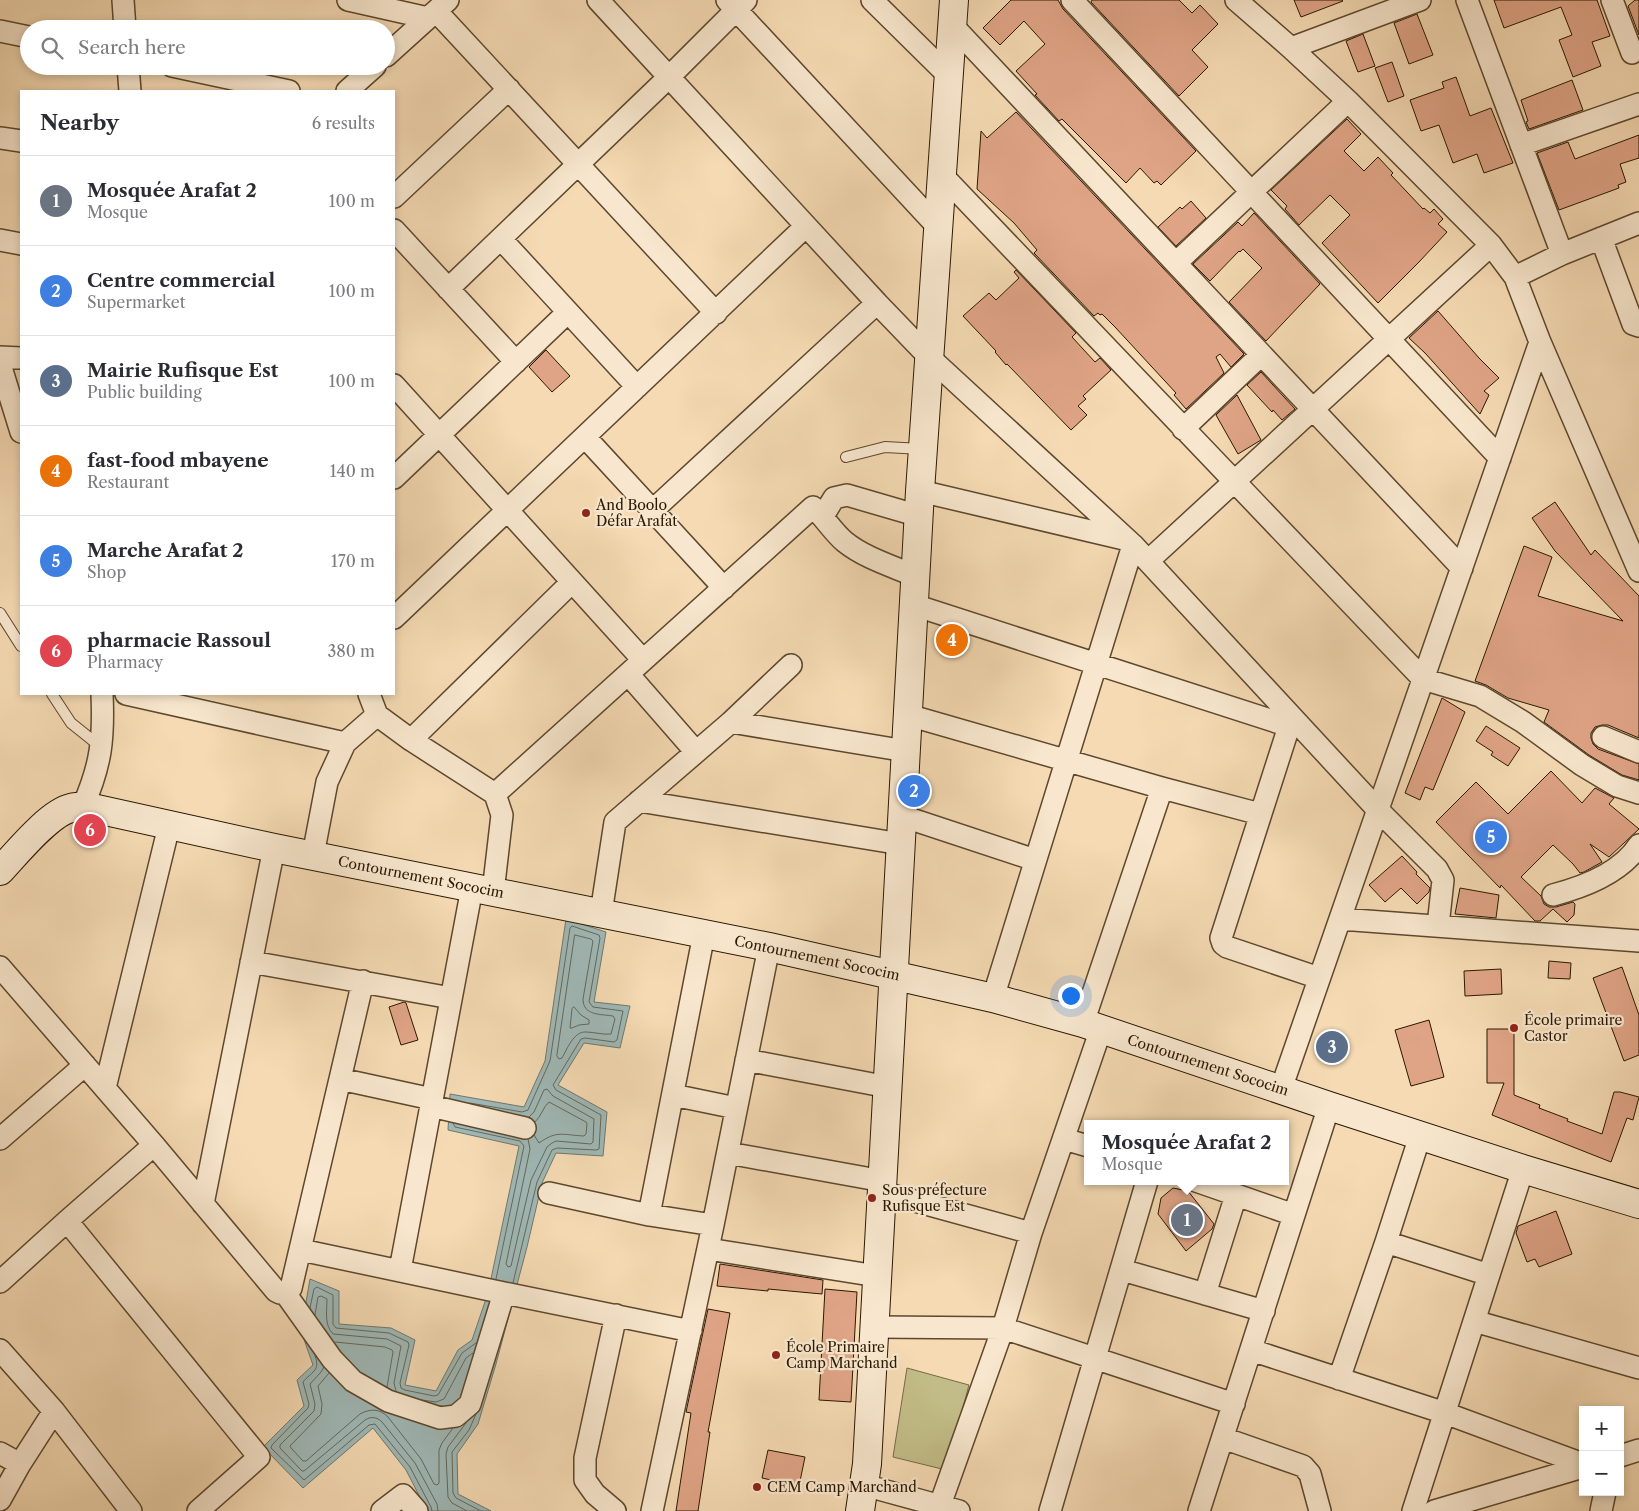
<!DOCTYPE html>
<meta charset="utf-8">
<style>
:root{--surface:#fff;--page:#f2f2f3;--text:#2b2b33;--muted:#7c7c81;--line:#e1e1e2;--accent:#1a73e8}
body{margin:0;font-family:"Libre Caslon Text",serif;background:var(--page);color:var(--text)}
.controls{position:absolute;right:15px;bottom:15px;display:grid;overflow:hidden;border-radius:0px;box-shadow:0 2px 8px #0003}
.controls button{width:45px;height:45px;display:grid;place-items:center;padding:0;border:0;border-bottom:1px solid var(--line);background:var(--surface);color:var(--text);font:25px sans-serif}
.you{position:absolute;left:1070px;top:995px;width:18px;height:18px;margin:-12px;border:4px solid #fff;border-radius:50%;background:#1a73e8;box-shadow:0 0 0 8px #1a73e833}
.badge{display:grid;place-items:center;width:32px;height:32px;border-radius:50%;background:var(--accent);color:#fff;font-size:16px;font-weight:700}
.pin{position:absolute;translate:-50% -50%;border:2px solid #fff;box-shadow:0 1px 5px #0006}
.popup{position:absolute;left:1084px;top:1120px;width:205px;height:65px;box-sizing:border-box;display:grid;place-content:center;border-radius:0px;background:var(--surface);filter:drop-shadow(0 1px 4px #0005);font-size:16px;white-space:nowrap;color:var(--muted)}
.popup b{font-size:19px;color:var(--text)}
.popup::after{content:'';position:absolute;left:50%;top:100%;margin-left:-10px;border:10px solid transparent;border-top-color:var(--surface)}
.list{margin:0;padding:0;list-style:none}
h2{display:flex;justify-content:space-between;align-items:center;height:65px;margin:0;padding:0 20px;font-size:21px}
h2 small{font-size:16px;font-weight:400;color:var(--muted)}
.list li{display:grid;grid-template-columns:32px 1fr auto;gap:15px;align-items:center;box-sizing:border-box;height:90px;padding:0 20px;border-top:1px solid var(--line)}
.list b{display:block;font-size:19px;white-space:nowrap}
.list p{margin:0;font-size:16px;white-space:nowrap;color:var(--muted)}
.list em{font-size:16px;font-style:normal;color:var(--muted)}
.icon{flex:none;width:28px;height:28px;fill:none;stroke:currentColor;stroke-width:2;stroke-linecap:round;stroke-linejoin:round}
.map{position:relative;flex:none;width:1639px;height:1511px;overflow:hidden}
.search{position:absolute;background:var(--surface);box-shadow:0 2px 8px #0003;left:20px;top:20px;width:375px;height:55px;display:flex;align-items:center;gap:12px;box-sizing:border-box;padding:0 18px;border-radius:28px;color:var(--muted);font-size:19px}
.panel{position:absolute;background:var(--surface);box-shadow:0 2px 8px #0003;left:20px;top:90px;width:375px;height:605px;border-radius:0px}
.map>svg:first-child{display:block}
.green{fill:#c2bd88;stroke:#766a44}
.water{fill:#9fb8b6;stroke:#70786d}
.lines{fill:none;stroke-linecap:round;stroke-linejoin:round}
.shore{stroke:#64685b;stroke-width:1}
.building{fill:#dfa486;stroke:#2a1800}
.lane-casing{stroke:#5d482d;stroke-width:12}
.street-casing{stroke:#5d482d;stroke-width:24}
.secondary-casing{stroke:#2a1800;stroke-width:30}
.lane{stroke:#f8e7ce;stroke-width:10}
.street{stroke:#f8e7ce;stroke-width:21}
.secondary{stroke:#f8e7ce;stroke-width:28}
.poi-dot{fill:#8f2418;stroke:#f8e7ce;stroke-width:2}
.labels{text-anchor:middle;stroke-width:4.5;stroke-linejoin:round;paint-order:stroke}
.poi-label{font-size:14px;fill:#2a1800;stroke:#f8e7ce;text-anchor:start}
.street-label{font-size:14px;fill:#2a1800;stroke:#f8e7ce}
</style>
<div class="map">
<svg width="1639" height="1511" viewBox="0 0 1639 1511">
<rect width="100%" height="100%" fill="#f5dab3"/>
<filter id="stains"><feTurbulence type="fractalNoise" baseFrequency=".004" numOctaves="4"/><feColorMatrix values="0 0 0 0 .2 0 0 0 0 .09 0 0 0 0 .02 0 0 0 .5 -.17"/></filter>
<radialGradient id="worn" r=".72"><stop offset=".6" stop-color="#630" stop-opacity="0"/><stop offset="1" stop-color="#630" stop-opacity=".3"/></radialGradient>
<path class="green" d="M907,1368L969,1385L946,1470L893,1457Z"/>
<path class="water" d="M566,919L606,932L594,1002L630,1006L620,1048L584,1043L558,1085L607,1112L603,1156L556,1153L542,1183L527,1247L496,1364L478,1424L457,1454L458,1494L491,1511H427L406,1470L373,1428L303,1488L263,1447L304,1406L297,1380L313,1365L301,1331L310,1279L339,1291V1324L391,1328L415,1340L405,1385L436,1391L458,1350L472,1340L488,1293L519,1146L448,1130L450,1094L524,1107L545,1061Z"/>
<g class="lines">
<path class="shore" d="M575,935L591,939L593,941L583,999C583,1016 601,1014 613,1016L615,1019L611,1034C603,1035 594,1032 586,1032C574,1031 567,1049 562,1058L559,1059L557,1056Z
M574,1007L581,1015L589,1020V1024L579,1025L572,1028H570L572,1009Z
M470,1103L522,1112L528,1110L550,1061L570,928L572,926L599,935L600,938L589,1002L593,1007L623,1011L617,1040L614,1042L585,1038L581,1039L553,1085L556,1090L601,1115L599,1149L596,1150L557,1148L552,1150L537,1182L513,1283
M453,1123L455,1127L520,1141L524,1146L496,1279
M534,1135L539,1143C557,1130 563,1135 584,1136L586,1134L587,1124L586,1122L549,1102C543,1107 541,1117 535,1122
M528,1139L530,1149L506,1264L508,1267L511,1266L531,1180L547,1147L552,1143L556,1141L591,1144L593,1142L594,1119L553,1096L547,1089L544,1090L534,1112L529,1117
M310,1308L314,1289L317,1287L333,1295V1324L336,1328L389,1333L408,1342L409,1345L400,1383L401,1388L405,1390L434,1396L438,1395L462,1353L476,1343
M315,1315L318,1297L321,1296L327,1299C327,1311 324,1325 333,1334L387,1339L401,1346L394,1383L396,1391
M335,1342L385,1347L392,1350L393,1352L387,1387
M315,1356C321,1371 311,1372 303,1382L309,1404L308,1408L272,1445L271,1448L304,1480L369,1425L375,1424L410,1467L431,1507L432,1511
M324,1367L321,1372L310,1384L315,1404L314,1411L280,1445V1448L302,1471H304L365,1420C371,1416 377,1417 382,1422L415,1463L437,1504L438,1511
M329,1373L318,1386L322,1404L321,1414L290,1446L291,1448L303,1461H306L360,1414C371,1408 380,1409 388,1417L421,1459L434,1484L437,1485L439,1483V1450L442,1443L453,1428
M422,1400L436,1402L444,1399L466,1358L473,1353
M476,1414L469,1430L452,1452L453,1493L456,1498L481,1511
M466,1423L448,1447L446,1454L448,1497L452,1503L467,1511"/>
</g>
<path class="building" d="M1011,0H1058L1063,9L1196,151L1161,185L1157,181L1154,183L1140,168L1126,183L1062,119L1059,121L1035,95L1037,94L1016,71L1045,44L1024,21L1000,45L983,28Z
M1092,0H1179L1192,13L1200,5L1218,24L1192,50L1208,67L1179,96L1091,2Z
M1294,0H1342L1343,1L1301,17Z
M1494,0H1597L1610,36L1592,42L1601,66L1573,77L1559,40L1572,35L1561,7L1504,28Z
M1635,0H1639V35L1628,6Z
M1417,14L1433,55L1409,64L1394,23Z
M1363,34L1375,66L1358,72L1346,41Z
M1392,62L1404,96L1388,102L1375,68Z
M1456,77L1470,116L1491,108L1513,163L1484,173L1477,154L1453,163L1439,125L1421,131L1410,100L1444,88L1442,82Z
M1572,80L1583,110L1529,129L1526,122L1528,121L1521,100Z
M1016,112L1244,354L1231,367L1220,354L1216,357L1224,373L1186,409L1174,395L1176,393L1115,327L1102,314L1100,315L1098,313L1094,316L1034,253L1037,250L1014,223L977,189L981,131L987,138Z
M1347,119L1361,134L1344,151L1364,171L1378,157L1393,173L1391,175L1423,209L1424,208L1430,213L1434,209L1443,219L1438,224L1447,232L1419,262L1378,303L1322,243L1350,215L1330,195L1299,225L1285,209L1287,206L1271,190Z
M1639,135V158L1620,164L1626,182L1618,185L1619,188L1559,210L1537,153L1568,142L1575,159Z
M1191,201L1206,218L1176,246L1158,227L1180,207L1182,209Z
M1254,213L1320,284L1266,341L1229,302L1262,268L1243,249L1240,252L1239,251L1210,281L1193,264L1238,222L1242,226Z
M1016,270L1076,333L1072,337L1095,362L1100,358L1111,370L1083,396L1086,399L1078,406L1087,415L1071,430L1007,364L1006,365L995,352L996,351L963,316L989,293L996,300L1019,278L1014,272Z
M1438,311L1479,358L1499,378L1484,391L1489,395L1480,414L1425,353L1409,338Z
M546,350L570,376L552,392L529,367Z
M1261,372L1295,409L1282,420L1273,410L1272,412L1247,385Z
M1237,395L1261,440L1238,454L1216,415Z
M1555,502L1591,555L1595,550L1639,596V738L1608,725H1602L1595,727L1591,733V738L1593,744L1598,749L1639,764V780L1622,775L1589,755L1544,722L1549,710L1508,698L1486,685L1475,681L1524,546L1552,557L1538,596L1623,621L1555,551L1532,518Z
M1442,698L1465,712L1433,790L1425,787L1420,800L1405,793Z
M1486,726L1520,748L1508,766L1491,755L1493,752L1476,741Z
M1551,771L1582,803L1595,788L1614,798L1609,804L1639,829L1609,857L1590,844L1602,862L1584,872L1580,873L1573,864L1553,845L1521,877L1541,896L1544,904L1549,907H1556L1573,902L1575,904L1574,915L1567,922L1553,909L1540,921H1535L1501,885L1500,888L1436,822L1476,782L1508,814Z
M1402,856L1417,872L1416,874L1430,888L1429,892L1417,904L1401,888L1385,902L1369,885Z
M1460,888L1499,895L1496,918L1455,914Z
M1549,961L1571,963L1570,979L1548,978Z
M1622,967L1639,1015V1055L1624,1061L1593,978Z
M1501,969L1502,994L1465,996L1464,971Z
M404,1002L406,1003L418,1040L401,1045L389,1007Z
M1429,1020L1444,1077L1411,1086L1395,1030Z
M1487,1029H1514V1095L1540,1105L1539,1108L1568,1119L1567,1121L1602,1134L1614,1092H1620L1639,1097L1633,1120L1627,1118L1611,1162L1492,1115L1504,1083H1487Z
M1173,1188L1188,1191L1214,1224L1212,1229L1186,1251L1158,1214L1161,1198Z
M1556,1211L1572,1254L1539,1267L1535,1259L1527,1262L1516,1233L1518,1226Z
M720,1264L823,1280L822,1294L768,1289V1291L717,1286Z
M825,1289L857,1292L851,1402L819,1400Z
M708,1309L730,1313L708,1432H710L698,1511H676L691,1413L686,1412Z
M768,1450L805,1457L799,1486L762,1478Z"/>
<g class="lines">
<defs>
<path id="lane" d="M846,457L885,447L922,449
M0,613L21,646
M52,694L71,723L101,747"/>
<path id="street" d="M123,0L125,29
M348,0L428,18
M598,0L877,303L929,357L1133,545L1378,810L1437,869L1443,880L1438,926
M727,0L938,227
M872,0L949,76
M1072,0L1500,458
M1236,0L1291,48L1348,101L1491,245L1515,277L1540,342L1639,571
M1467,0L1562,254
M1612,0L1632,53
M436,11L716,313
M952,25L1462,568
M0,31L29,37
M1291,48L1420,0
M386,56L448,0
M128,66L130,91
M172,66L289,91
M347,91L375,66
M0,138L21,141
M1521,145L1639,104
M942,175L1423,679L1480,696L1523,722L1582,765L1617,786L1639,793
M394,197L509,89
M394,230L516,362
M1601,238L1633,324L1639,326
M501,239L637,387
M0,240L21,244
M1176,263L1348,101
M1515,277L1562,254L1639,223
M448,289L669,77L746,0
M0,357L21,358
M0,364L21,432
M394,385L643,660
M1183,429L1261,355
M585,437L724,588
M394,478L568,312
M920,491L1124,539
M653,510L877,303
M823,516L834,498L847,495L919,516
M1148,561L1491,245
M914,605L1289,726
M394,618L806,226
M628,674L696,752
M126,694L345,743
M369,694L377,715L411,740L495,794L502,815L493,892
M908,715L1162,788L1260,814
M1292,717L1221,938L1223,944L1227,947L1319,978
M731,722L906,751
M1603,737L1639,752
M411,740L572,582
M495,794L813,507C825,518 833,532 845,542C865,558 892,566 915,576
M639,801L901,844
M83,806C101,765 104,739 102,694
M902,816L1035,860
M313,855L327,782L345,743L377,715
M1553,895C1584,887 1621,873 1639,845
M601,913L615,822L731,722L791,665
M1340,919L1639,941
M251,962L451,998
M0,967L154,1145L276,1291L280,1293L289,1291L291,1288L363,981
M993,998L1133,545
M1083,1023L1162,788
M746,1060L888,1087
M340,1079L432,1099
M105,1088L169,826
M1281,1089L1540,342
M673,1095L736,1108
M431,1106L525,1128
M0,1139L85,1065
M1064,1139L1088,1146
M728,1153L883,1181
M1196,1181L1294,1215
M882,1192L1031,1233
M549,1193L649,1215L713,1225
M203,1204L274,848
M649,1215L704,934
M67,1221L259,1457L198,1511
M1386,1242L1489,1275
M708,1249L877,1276
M301,1250L504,1293L691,1331
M400,1270L472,888
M1122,1270L1264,1311
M0,1282L67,1221L154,1145
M285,1293L332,1359L353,1381L388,1401L440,1418L456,1416L470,1404L504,1293
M1205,1294L1236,1195
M1474,1321L1639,1368
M875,1327L1003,1328L1234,1404
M0,1350L54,1411L131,1511
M1251,1350L1445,1413L1583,1464
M1339,1379L1386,1242L1420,1136
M1223,1438L1303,1466L1310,1474L1320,1511
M0,1453L20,1464
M1620,1456L1639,1450
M864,1485L959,1511
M0,1500L20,1464L54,1411
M940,1505L1003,1328L1031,1233L1101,1029
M382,1511L403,1495L417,1511
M615,1511L595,1494L585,1480V1458L616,1315
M652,1511L713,1225L769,947
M1050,1511L1147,1181
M1199,1511L1329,1106
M1413,1511L1523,1169
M1434,1511L1583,1467
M1601,1511L1605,1492"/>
<path id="secondary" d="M0,871C16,854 49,813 71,808C75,807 79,807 83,806L274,848L769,947L993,998L1083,1023L1329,1106L1523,1169L1639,1204
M860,1511L867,1464L920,491L954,0"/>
</defs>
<use href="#lane" class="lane-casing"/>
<use href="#street" class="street-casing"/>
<use href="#secondary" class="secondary-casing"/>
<use href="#lane" class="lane"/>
<use href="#street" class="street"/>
<use href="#secondary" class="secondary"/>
</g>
<g class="poi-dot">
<circle cx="586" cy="513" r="5"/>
<circle cx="1514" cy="1028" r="5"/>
<circle cx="872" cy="1198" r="5"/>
<circle cx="776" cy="1355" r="5"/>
<circle cx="757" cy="1487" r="5"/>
</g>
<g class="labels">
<g class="poi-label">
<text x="596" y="510">And Boolo<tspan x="596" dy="16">Défar Arafat</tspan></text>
<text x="1524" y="1025">École primaire<tspan x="1524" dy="16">Castor</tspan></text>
<text x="882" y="1195">Sous préfecture<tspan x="882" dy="16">Rufisque Est</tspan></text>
<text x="786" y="1352">École Primaire<tspan x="786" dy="16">Camp Marchand</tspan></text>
<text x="767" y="1492">CEM Camp Marchand</text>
</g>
<g class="street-label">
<text transform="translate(421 877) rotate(11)" y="5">Contournement Sococim</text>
<text transform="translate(817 958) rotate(12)" y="5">Contournement Sococim</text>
<text transform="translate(1208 1065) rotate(18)" y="5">Contournement Sococim</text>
</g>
</g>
<rect width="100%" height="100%" filter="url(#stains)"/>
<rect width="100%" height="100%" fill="url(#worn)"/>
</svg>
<div class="controls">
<button>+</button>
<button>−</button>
</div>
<div class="you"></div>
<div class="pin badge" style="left:1187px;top:1220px;background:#6b7280">1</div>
<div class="popup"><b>Mosquée Arafat 2</b>Mosque</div>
<div class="pin badge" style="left:914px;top:791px;background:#3f7fe0">2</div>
<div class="pin badge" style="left:1332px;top:1047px;background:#5c6f8a">3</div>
<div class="pin badge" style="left:952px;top:640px;background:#e8710a">4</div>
<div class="pin badge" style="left:1491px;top:837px;background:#3f7fe0">5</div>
<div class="pin badge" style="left:90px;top:830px;background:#e0444e">6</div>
<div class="search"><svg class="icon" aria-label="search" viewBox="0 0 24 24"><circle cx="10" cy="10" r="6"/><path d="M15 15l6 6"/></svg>Search here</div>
<section class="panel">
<h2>Nearby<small>6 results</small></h2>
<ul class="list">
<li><span class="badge" style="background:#6b7280">1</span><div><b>Mosquée Arafat 2</b><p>Mosque</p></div><em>100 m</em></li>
<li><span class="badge" style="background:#3f7fe0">2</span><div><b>Centre commercial</b><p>Supermarket</p></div><em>100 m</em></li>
<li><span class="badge" style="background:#5c6f8a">3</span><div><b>Mairie Rufisque Est</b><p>Public building</p></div><em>100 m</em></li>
<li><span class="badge" style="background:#e8710a">4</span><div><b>fast-food mbayene</b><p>Restaurant</p></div><em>140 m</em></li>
<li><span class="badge" style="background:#3f7fe0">5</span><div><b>Marche Arafat 2</b><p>Shop</p></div><em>170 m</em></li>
<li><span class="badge" style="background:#e0444e">6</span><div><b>pharmacie Rassoul</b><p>Pharmacy</p></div><em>380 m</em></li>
</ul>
</section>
</div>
